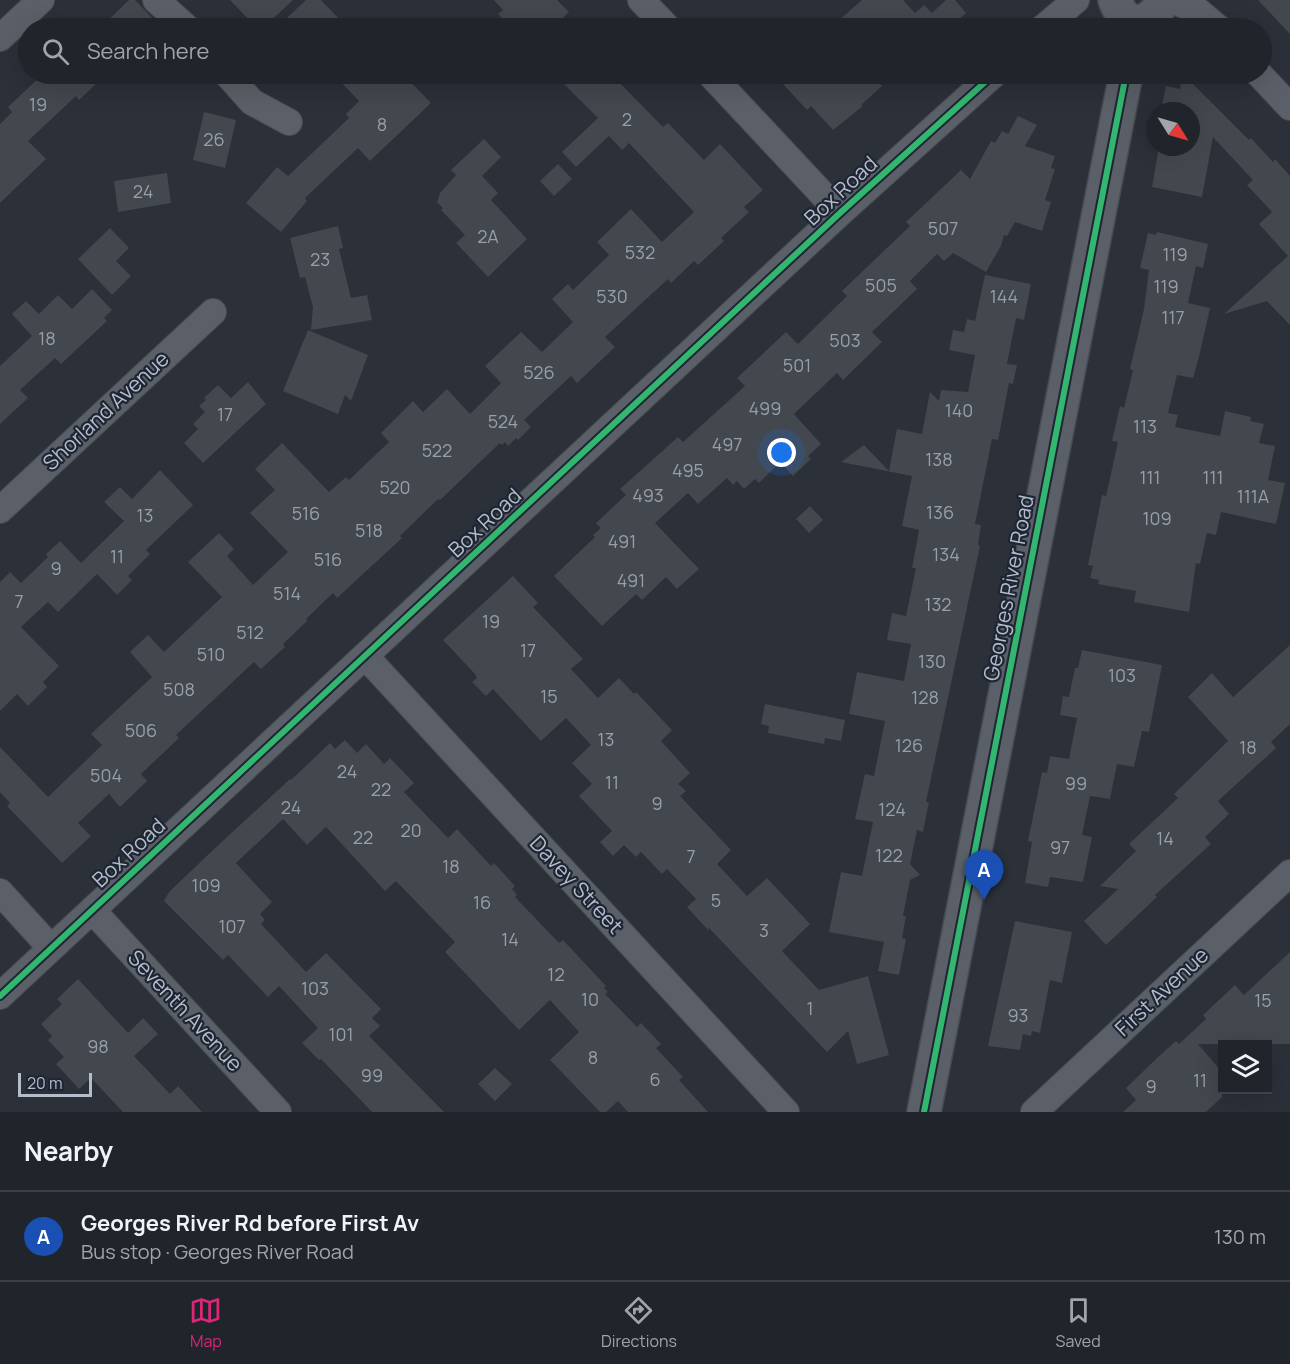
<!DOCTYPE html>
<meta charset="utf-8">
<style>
:root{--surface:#20242b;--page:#282c33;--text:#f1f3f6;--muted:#a2a4a9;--line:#3d4147;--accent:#db2777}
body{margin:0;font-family:Manrope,sans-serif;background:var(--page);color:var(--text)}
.controls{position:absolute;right:18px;bottom:18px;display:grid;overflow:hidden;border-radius:0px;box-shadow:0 6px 24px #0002}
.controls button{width:54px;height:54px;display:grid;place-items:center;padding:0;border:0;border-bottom:2px solid var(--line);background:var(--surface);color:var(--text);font:30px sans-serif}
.compass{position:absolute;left:1146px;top:102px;width:54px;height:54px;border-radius:50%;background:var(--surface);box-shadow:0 6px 24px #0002;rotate:127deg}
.scale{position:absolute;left:18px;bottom:15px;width:74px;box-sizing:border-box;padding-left:6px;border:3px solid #b5bcca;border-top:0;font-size:16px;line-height:21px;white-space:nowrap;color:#b5bcca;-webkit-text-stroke:4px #1e2634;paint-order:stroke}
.you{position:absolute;left:782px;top:453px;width:21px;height:21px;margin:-15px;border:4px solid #fff;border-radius:50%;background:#1a73e8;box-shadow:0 0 0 9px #1a73e833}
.badge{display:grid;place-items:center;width:39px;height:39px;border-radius:50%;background:var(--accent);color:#fff;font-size:20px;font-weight:700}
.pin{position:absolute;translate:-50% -50px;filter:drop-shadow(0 2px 3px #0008)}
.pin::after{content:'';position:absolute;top:32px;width:21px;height:18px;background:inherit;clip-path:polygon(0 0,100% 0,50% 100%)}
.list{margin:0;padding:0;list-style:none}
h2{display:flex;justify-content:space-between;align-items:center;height:78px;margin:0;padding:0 24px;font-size:26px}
h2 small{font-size:20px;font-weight:400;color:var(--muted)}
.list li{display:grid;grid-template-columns:39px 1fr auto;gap:18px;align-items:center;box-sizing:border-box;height:90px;padding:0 24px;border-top:2px solid var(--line)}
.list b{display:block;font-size:22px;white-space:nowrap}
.list p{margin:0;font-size:20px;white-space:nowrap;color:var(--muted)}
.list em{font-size:20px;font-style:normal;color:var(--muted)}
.icon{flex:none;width:33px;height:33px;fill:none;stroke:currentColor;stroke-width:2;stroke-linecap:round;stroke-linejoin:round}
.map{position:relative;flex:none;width:1290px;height:1112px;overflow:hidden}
.search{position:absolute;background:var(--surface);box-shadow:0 6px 24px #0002;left:18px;right:18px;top:18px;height:66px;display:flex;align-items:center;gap:15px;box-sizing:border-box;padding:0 21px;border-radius:33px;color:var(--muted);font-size:22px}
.sheet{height:168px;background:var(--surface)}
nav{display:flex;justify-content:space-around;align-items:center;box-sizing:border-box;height:84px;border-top:2px solid var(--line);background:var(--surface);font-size:16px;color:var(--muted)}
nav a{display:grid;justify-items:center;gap:3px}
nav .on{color:var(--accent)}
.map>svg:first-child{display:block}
.building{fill:#43474e}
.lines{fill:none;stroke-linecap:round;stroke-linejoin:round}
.minor-casing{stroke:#474b52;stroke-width:28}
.tertiary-casing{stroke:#474b52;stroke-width:36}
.minor{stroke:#5b5f67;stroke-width:26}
.tertiary{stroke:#5b5f67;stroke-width:33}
.cycleway-casing{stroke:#1e2634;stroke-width:10}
.cycleway{stroke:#33b770;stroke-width:6}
.labels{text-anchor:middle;stroke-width:4.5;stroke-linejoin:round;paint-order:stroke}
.number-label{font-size:18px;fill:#989fab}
.street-label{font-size:21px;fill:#b5bcca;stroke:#1e2634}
</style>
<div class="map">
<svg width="1290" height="1112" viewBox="0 0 1290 1112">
<rect width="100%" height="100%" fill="#2b3039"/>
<path class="building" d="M129,0H135L162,28H100Z
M230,0H293L263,28H257Z
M306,0H321L348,28H276Z
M494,0H557L569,12L552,28H511L498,14L503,10Z
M862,0H903L915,13L924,5L932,13L946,0H955L966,13L949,28H830Z
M1258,0H1290V34Z
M43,74H86L96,84L79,100L76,96L28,141L46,159L0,203V124L12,112L8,107Z
M333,74H403L431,103L370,161L358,148L305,198L307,201L281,232L246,203L277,167L288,176L349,118L346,114L359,101Z
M554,74H611L663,127L668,123L704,160L720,144L763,190L744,207L749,212L721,238L724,241L698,265L694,261L671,283L668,279L605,337L615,347L577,383L571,376L524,420L531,427L518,440L516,438L508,446L505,442L502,445L500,443L440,500L438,499L400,536L402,538L337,598L333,593L306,619L307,621L283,644L285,647L261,669L254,662L176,735L179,738L141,774L147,781L120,807L109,794L78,823L91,836L62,863L7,806L10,803L0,792V747L48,797L102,745L91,734L152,677L130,652L148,635L164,652L222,597L188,562L219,533L234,549L227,556L253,585L288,552L250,513L275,490L255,469L282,443L329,492L346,477L349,480L389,442L381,433L413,401L423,412L447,389L470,414L501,383L485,366L521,332L542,352L573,322L552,299L568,284L573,290L609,255L597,242L631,209L662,242L694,212L629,143L622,150L609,136L576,167L562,152L598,118Z
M795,74H870L882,86L861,105L863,106L833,130L811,106L807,110L783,84Z
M1183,74L1249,140L1251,138L1273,162L1275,159L1290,176V325L1267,301L1224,314L1288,256L1259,224L1272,212L1247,185L1253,180L1213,137L1202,197L1152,187L1159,147H1191V111H1161L1166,86L1180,89Z
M204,112L236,120L225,168L193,160Z
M1018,116L1037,125L1025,146L1055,156L1051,168L1055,169L1045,200L1051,202L1042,231L1015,222L1007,236L1004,235L1001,246L986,272L953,253L944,261L937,254L910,281L917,289L872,332L882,342L843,380L837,373L794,414L821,444L808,456L811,459L793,476L780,462L759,483L755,479L744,489L737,481L733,485L727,478L698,504L688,493L655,523L699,569L677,589L666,577L642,600L636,594L602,626L554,576L595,537L593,535L601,528L596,523L626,495L620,489L678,437L683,442L745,386L737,378L786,332L798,344L847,296L842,291L910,226L906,222L961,170L970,179L991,141L995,143L1002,131L1008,134Z
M484,139L501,157L482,176L498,193L491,200L527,239L488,277L456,243L465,235L441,210L443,208L437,202L440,193L456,175L451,170Z
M558,164L572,179L554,196L540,181Z
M167,173L171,203L118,212L114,181Z
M338,226L343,248L339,249L351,298L367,295L372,320L311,330L313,307L305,277L300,278L290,238Z
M110,228L129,248L116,261L131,276L112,295L78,259Z
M1157,232L1208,244L1203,268L1196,266L1188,303L1210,308L1199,357L1193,378L1177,375L1168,413L1178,415L1175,427L1220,436L1225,411L1251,417L1250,421L1264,424L1259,443L1275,446L1268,480L1285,483L1276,524L1221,512L1216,535L1207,533L1200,564L1196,563L1189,612L1134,602L1136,591L1098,584L1099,580L1090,578L1093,566L1088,565L1102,495L1106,496L1118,442L1112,441L1120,406L1124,408L1133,370L1130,369L1144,309L1149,270L1140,268L1148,233L1156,235Z
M985,275L1031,284L1024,320L1016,318L1007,364L1017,365L1013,384L1009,383L998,440L992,439L975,524L981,525L978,545L980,546L926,802H929L923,832L917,830L910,864L920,875L910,880L903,916H906L902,938L906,939L899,975L878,971L884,942L829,932L841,872L862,876L873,822L855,819L865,774L874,776L885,721L849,714L857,672L904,681L911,644L887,640L892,613L906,616L916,568H912L919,530L902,526L912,476L841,462L864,445L889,471L897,429L922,434L930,392L939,401L941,390L968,392L975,355L949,350L953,330L964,332L967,319L975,321Z
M92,289L112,310L104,318L107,321L61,364L55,358L20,390L28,398L0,424V366L32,336L12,314L26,301L39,314L58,295L72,309Z
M308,330L368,355L351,401L345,395L338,414L283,391Z
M248,382L266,404L203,463L184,443L198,429L193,424L205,412L199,406L206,400L204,398L218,385L231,398Z
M160,470L193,505L146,550L150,554L128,576L132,580L117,595L97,574L58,612L48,602L21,627L59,666L43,682L47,687L28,706L17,694L0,711V582L10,572L21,583L48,557L46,554L60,541L81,563L124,521L104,502L120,487L132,499Z
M810,506L823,520L809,533L796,519Z
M513,576L538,603L533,607L583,659L571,669L598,698L619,678L634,694L636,692L672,730L661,741L690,773L678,784L686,791L680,796L731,850L717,864L747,896L767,878L810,924L782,951L819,990L868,976L889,1055L857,1064L848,1031L827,1052L709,928L708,930L687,907L696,899L667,869L662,874L641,852L636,857L624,845L613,856L600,842L612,831L579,796L592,784L572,763L591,745L566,718L541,741L493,689L486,696L472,682L477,678L475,674L443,640Z
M1290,645V724L1271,742L1276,748L1218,801L1229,814L1205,837L1211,844L1155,895L1157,897L1106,945L1084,921L1118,889L1100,886L1136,851L1129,844L1178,798L1174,794L1228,741L1188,697L1212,673L1233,697Z
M1082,650L1162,665L1149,732L1142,731L1134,767L1117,764L1110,799L1090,796L1082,835L1092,837L1083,882L1050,877L1048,887L1025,883L1032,842L1028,841L1042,772L1047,773L1050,756L1069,759L1077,718L1060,715L1063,696L1069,697L1075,668H1078Z
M765,704L845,720L841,741L825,738L824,744L768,733L769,726L761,724Z
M345,740L357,753L366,744L384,764L390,758L414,783L404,792L448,838L457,829L491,866L494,863L515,886L512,889L517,895L515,897L559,943L563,940L606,986L604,988L608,992L605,994L637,1027L641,1023L661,1044L656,1048L683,1077L679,1080L708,1112H628L618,1101L606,1112H600L550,1060L579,1032L550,1000L519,1030L445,952L455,942L396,881L385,891L326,827L307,845L283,819L236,863L272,902L260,914L265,920L261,924L306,972L326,953L381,1009L372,1018L380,1026L369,1036L444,1112H372L321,1059L319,1060L302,1043L318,1028L279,986L268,997L228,955L223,960L164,901L169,892L213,850L290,779L291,780L330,743L335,749Z
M1015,921L1072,932L1062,983L1050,980L1040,1033L1032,1031L1031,1036L1023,1034L1020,1050L988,1046Z
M1290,952V1044H1198L1222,1072V1097L1206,1112H1123L1136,1100L1126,1088L1157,1058L1176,1041L1179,1044L1206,1019L1203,1015L1235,985L1244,995Z
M78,979L128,1033L143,1018L158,1034L134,1056L170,1094L178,1086L202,1112H123L91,1078L79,1089L56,1064L64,1057L48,1040L52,1036L41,1024L62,1004L57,999Z
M495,1068L512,1084L495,1101L478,1084Z"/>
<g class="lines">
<defs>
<path id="minor" d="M156,0L187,28
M641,0L668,28
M1172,0L1198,11L1218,28
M1043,28L1076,0
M0,38L41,0
M227,74L252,102L289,122
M710,74L840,213
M1259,74L1290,107
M0,510L213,312
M366,657L786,1112
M0,892L51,948
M92,910L278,1112
M0,996L840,213L994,74
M1034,1112L1290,873"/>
<path id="tertiary" d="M1115,0C1126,32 1150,26 1164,0
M924,1112L1126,74"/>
</defs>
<use href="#minor" class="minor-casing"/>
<use href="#tertiary" class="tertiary-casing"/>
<use href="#minor" class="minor"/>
<use href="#tertiary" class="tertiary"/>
<defs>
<path id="cycleway" d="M0,996L840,213L994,74
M924,1112L1126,74"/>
</defs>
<use href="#cycleway" class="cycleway-casing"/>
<use href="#cycleway" class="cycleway"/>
</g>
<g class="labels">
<g class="number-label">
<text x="38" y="111">19</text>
<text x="627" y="126">2</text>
<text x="382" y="131">8</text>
<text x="214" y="146">26</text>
<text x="143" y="198">24</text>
<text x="943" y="235">507</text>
<text x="488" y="243">2A</text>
<text x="640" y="259">532</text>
<text x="1175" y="261">119</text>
<text x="320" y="266">23</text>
<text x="881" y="292">505</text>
<text x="1166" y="293">119</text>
<text x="612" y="303">530</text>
<text x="1004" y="303">144</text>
<text x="1173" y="324">117</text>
<text x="47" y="345">18</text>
<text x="845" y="347">503</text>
<text x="797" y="372">501</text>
<text x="539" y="379">526</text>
<text x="765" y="415">499</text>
<text x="959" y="417">140</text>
<text x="225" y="421">17</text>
<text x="503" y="428">524</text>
<text x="1145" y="433">113</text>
<text x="727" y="451">497</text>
<text x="437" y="457">522</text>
<text x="939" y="466">138</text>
<text x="688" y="477">495</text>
<text x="1150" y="484">111</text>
<text x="1213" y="484">111</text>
<text x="395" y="494">520</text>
<text x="648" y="502">493</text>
<text x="1253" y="503">111A</text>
<text x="940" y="519">136</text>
<text x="306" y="520">516</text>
<text x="145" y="522">13</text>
<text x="1157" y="525">109</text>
<text x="369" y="537">518</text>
<text x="622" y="548">491</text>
<text x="946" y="561">134</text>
<text x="117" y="563">11</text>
<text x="328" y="566">516</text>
<text x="56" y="575">9</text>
<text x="631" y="587">491</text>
<text x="287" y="600">514</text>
<text x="19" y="608">7</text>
<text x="938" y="611">132</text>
<text x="491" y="628">19</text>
<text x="250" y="639">512</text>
<text x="528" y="657">17</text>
<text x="211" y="661">510</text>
<text x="932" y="668">130</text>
<text x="1122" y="682">103</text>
<text x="179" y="696">508</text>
<text x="549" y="703">15</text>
<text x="925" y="704">128</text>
<text x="141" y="737">506</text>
<text x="606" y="746">13</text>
<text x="909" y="752">126</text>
<text x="1248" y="754">18</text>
<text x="347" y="778">24</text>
<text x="106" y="782">504</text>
<text x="612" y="789">11</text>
<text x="1076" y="790">99</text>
<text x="381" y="796">22</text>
<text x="657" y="810">9</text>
<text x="291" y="814">24</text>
<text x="892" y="816">124</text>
<text x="411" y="837">20</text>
<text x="363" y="844">22</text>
<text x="1165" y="845">14</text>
<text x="1060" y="854">97</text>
<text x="889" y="862">122</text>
<text x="691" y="863">7</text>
<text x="451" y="873">18</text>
<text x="206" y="892">109</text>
<text x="716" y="907">5</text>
<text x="482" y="909">16</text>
<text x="232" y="933">107</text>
<text x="764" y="937">3</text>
<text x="510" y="946">14</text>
<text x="556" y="981">12</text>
<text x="315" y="995">103</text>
<text x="590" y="1006">10</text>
<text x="1263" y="1007">15</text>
<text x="810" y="1015">1</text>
<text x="1018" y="1022">93</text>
<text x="341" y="1041">101</text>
<text x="98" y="1053">98</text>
<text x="593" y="1064">8</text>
<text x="372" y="1082">99</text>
<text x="655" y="1086">6</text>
<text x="1200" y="1087">11</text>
<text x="1151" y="1093">9</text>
</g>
<g class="street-label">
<text transform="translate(841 191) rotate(-43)" y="7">Box Road</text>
<text transform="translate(106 411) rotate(-43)" y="7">Shorland Avenue</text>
<text transform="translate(485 523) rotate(-43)" y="7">Box Road</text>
<text transform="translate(1009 588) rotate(-79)" y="7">Georges River Road</text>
<text transform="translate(129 853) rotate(-43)" y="7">Box Road</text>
<text transform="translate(576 885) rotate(47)" y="7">Davey Street</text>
<text transform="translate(1162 992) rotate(-43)" y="7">First Avenue</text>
<text transform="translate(185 1011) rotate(47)" y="7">Seventh Avenue</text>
</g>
</g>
</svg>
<div class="controls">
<button><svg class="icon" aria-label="layers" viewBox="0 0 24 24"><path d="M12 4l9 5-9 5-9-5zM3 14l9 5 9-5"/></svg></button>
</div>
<svg class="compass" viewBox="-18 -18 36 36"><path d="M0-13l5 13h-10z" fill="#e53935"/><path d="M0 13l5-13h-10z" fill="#a2a4a9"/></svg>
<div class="scale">20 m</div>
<div class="you"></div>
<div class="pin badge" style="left:984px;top:900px;background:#1a4fb4">A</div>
<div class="search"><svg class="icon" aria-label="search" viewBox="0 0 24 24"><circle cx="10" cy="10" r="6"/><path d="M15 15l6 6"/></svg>Search here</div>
</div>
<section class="sheet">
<h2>Nearby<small></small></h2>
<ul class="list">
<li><span class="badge" style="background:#1a4fb4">A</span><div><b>Georges River Rd before First Av</b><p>Bus stop · Georges River Road</p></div><em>130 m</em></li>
</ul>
</section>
<nav>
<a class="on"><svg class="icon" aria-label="map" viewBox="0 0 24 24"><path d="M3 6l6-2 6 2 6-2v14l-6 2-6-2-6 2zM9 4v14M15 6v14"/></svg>Map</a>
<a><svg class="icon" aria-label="directions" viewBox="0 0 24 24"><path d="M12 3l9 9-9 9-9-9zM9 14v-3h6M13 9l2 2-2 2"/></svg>Directions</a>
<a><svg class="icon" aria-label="saved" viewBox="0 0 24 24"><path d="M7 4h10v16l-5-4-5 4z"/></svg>Saved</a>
</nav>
